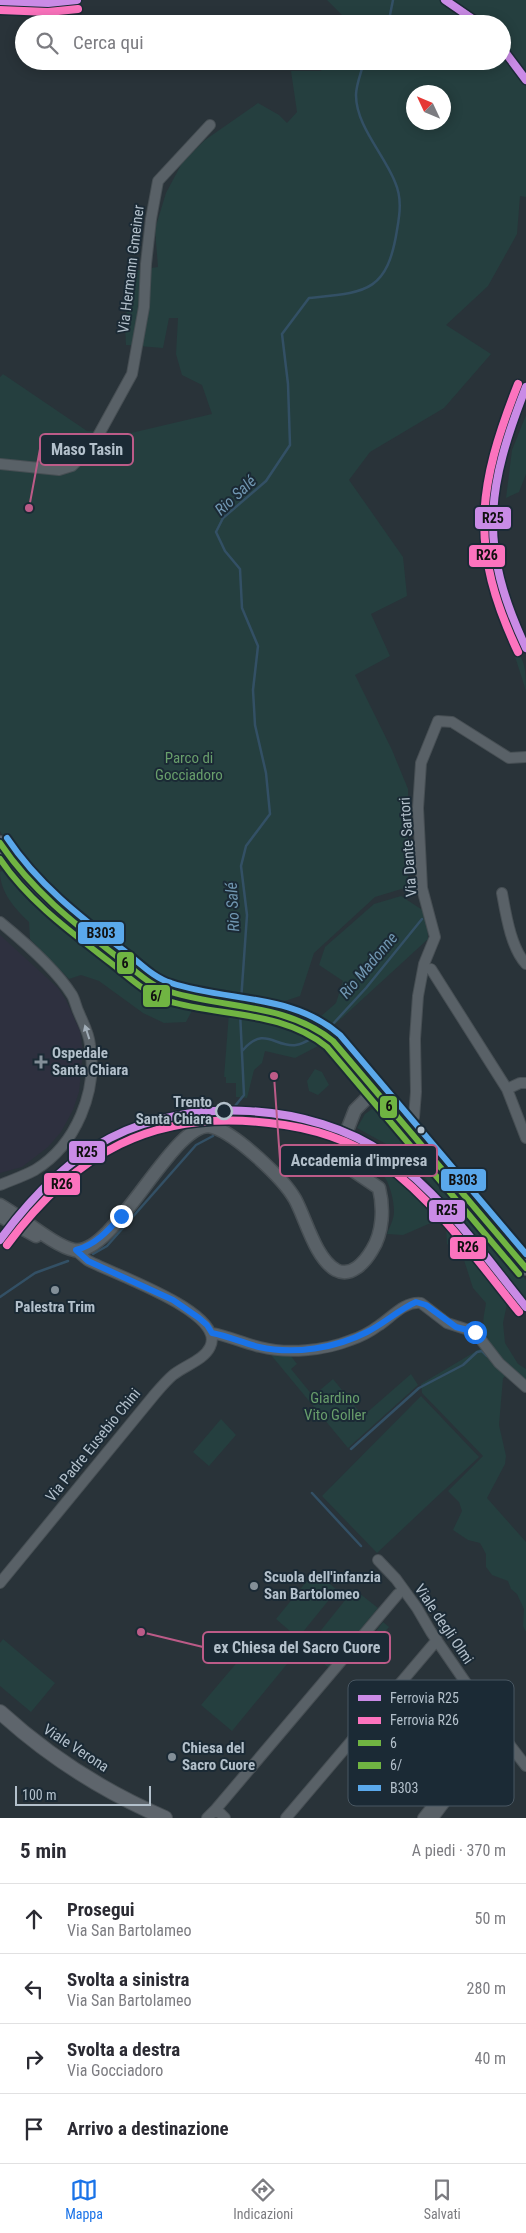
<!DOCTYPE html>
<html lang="it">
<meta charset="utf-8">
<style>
:root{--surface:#fff;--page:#f2f2f3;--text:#2b2b33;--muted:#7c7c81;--line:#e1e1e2;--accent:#1a73e8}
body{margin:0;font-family:"Roboto Condensed",sans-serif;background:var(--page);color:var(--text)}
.compass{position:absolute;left:406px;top:85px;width:45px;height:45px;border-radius:50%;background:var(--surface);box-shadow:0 2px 12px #0003;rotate:314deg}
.scale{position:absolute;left:15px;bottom:12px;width:136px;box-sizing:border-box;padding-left:5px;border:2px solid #b3c0cb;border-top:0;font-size:14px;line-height:18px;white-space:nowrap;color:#b3c0cb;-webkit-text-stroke:4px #1b2a35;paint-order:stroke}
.stop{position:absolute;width:15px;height:15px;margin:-11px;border:4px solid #1a73e8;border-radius:50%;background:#fff}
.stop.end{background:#1a73e8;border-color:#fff;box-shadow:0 1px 5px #0008}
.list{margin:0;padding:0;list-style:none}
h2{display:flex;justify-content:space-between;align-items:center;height:65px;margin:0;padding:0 20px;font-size:21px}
h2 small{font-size:16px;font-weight:400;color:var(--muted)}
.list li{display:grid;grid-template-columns:32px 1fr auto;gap:15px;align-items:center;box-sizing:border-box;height:70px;padding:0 20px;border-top:1px solid var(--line)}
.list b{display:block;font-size:19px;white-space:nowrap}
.list p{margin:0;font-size:16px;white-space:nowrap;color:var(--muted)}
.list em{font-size:16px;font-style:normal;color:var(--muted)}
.icon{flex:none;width:28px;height:28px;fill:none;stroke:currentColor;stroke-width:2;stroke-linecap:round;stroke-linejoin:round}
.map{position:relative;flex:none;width:526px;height:1818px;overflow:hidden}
.search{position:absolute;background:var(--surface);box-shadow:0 2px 12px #0003;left:15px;right:15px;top:15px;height:55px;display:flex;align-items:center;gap:12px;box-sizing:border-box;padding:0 18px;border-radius:28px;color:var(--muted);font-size:19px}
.sheet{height:345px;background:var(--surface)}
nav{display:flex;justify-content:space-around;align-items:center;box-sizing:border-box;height:70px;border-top:1px solid var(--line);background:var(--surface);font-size:14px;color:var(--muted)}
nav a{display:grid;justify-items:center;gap:2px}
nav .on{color:var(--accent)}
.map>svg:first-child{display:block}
.medical{fill:#2e303f}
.green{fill:#253f3f;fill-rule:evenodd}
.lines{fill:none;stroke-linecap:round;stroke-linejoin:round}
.stream{stroke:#335065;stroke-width:2.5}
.minor-casing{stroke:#474f54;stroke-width:12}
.tertiary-casing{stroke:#474f54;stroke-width:15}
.secondary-casing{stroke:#474f54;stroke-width:16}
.minor{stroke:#596167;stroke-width:10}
.tertiary{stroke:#596167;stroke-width:12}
.secondary{stroke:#5e656c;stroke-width:14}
.bus-1-casing{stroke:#1b2a35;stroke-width:10}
.bus-2-casing{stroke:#1b2a35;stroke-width:10}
.bus-3-casing{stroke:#1b2a35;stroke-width:10}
.bus-1{stroke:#70b442;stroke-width:6}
.bus-2{stroke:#70b442;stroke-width:6}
.bus-3{stroke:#5aa8eb;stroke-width:6}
.rail-1-casing{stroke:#1b2a35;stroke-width:11}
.rail-2-casing{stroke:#1b2a35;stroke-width:11}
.rail-1{stroke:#ca8be6;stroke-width:8}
.rail-2{stroke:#fc73be;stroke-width:8}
.oneway{fill:#a1adb7}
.route{stroke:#1a73e8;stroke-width:6}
.poi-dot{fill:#838f98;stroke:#1b2a35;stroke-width:2}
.stop-dot{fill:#1b2a35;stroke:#b3c0cb;stroke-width:2.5}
.bus-dot{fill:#b3c0cb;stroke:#1b2a35;stroke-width:2}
.labels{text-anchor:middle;stroke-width:4;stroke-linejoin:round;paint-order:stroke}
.street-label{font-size:15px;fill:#b3c0cb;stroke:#1b2a35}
.park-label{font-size:15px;fill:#689e6b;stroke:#1b2a35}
.poi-label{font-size:15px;font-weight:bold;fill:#b3c0cb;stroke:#1b2a35;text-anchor:start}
.stop-label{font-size:15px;font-weight:bold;fill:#b3c0cb;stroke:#1b2a35;text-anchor:end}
.water-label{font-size:16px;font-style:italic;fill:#7096b1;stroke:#1b2a35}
.key{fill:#1b2a35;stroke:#495762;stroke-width:1}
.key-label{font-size:14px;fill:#b3c0cb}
.leader{fill:none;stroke:#bc5b88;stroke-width:2}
.callout-dot{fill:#bc5b88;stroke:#1b2a35;stroke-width:2}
.callout{fill:#1b2a35;stroke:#bc5b88;stroke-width:2}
.callout-label{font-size:16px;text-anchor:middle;font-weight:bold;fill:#b3c0cb}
.line-badge{stroke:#1b2a35;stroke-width:2}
.pale-badge-label{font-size:14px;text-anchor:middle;font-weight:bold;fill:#111}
</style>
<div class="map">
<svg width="526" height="1818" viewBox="0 0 526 1818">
<rect width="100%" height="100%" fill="#293339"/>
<path class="medical" d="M0,935L58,988L66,1000L80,1031L83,1052L79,1092L73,1110L61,1132L48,1147L22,1167L0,1173Z"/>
<path class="green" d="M327,0H526V197L520,196L517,234L488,286L446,325L491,354L444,408L370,452L349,480L403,557L407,596L371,614L390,656L355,675L392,750L408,789V887L375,897L314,953L300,996L273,1005L188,990L187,995L152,977L61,907L19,865L0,831V377L3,374L87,431L131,433L212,414L202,385L182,375L176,354L178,318H169L163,348L126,345L125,325L131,271L158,267L155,229L166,193L182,163L205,140L258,103L279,115L287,123L297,112L291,71H321L327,61H502V24H351ZM414,92H444V122H414Z
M526,415V474L519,492L506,498L512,450Z
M512,647C526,658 526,673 526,691Z
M4,869L35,901L146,989L165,1000L194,1007L186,1022L164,1023L143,1013L99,981L81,975L69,979L30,939L29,922C15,909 0,892 0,872Z
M401,896L427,913L428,939L330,1029L319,1018L336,1003L343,981L319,965L325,947L374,904Z
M229,1013L295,1024L323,1039L320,1045L295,1058L265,1051L262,1063L254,1070L247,1098L236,1097V1083H226V1077H224Z
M315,1069L322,1072L329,1085L318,1095L309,1091L307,1081Z
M372,1109L384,1112L409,1144L397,1150L357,1128L365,1114Z
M354,1139L387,1159L447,1216L403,1235L387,1234C389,1228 394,1219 394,1212C394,1201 390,1182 382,1174C369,1163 355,1171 348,1150Z
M412,1144L526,1280V1299L402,1150Z
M446,1228L455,1230L478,1264L507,1296L508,1299L503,1323L505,1343L518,1364L526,1369V1382C510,1368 488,1349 484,1327C482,1320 485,1311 486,1303L473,1288L463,1257L447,1244Z
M483,1347L508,1374L503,1378L499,1425L506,1456L505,1464L487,1498L526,1542V1632L523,1626L524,1609L517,1594L511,1589L508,1581L492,1575L486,1567V1554L480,1543L468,1540L453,1530L462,1511L459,1502L448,1491L483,1456L422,1393L421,1384Z
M271,1355L291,1356L297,1364L291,1369L313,1396L333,1379L363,1416L411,1374L418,1385L348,1448Z
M421,1396L479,1457L377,1553L322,1496Z
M221,1419L236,1435L209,1466L193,1452Z
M315,1571L337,1590L298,1638L276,1619Z
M354,1589L378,1608L329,1668L306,1649Z
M383,1622L389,1627L375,1644L369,1640Z
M261,1634L292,1658L232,1731L201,1705Z
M3,1639L55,1683L31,1712L0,1686V1643Z"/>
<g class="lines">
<path class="stream" d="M383,24L389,20L393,0
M241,1001L247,915L241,866L246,846L270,814L266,773L255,725L253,690L258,646L242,608L240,569L225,551L216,532L223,518L266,481L290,445L288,384L282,334L309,298C366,292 387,293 397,230C400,213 402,198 395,182C384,154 356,126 356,95C356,84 362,71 364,61
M332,1025L366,988L422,919
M243,1050C265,1025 275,1048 296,1045C303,1044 309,1040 314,1037
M221,1123L244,1095L240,1012
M93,1254L107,1246L196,1145L213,1136
M0,1297L35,1273L68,1261
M351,1449L419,1388L463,1365L477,1352L482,1351L487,1356
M312,1493L361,1546"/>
<defs>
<path id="minor" d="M15,10L16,0
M0,464L59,470L72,466L93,445L132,374L144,307L146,264L151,219L158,181L210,125
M502,893C506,915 511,948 526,964
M0,922C22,940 57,971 72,995C75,1000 76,1007 79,1013C83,1023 89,1033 90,1045C98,1091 76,1145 35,1170C24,1176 12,1180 0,1185
M431,969L507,1089L526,1138
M507,1089L520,1083H526
M406,1126L414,1117L416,1092L415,1039L418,996L424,964L435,937L422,888L418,808L421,763L438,721L452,722L509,758L526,757
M212,1333C228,1336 243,1343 260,1347C287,1354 324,1351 351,1340C360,1337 370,1332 378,1326C391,1318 404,1301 421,1303L447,1323L475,1332L499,1363L526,1387
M378,1560L396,1579L417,1608L431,1632L499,1731L526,1766
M0,1583L155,1394C161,1387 167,1380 173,1375C184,1366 204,1360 210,1347C228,1312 109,1273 87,1260C83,1257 79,1253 75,1250
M216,1809L398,1594
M207,1818L216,1809L225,1818
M286,1818L437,1640
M423,1818L463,1767L475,1757
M433,1818L499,1731"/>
<path id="tertiary" d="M0,1205C20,1216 54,1246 74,1250C115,1257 175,1115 213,1127C236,1134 283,1178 295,1199C306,1219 315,1258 336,1270C351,1278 365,1262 372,1250C383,1233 384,1208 379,1188L345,1165L339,1151L355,1110L375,1090
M0,1216L36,1236"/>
<path id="secondary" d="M0,843C29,892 75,923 119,958C134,969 151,987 169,992C218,1009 297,1002 333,1041L526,1268
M0,1712C48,1756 105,1792 165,1818"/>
</defs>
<use href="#minor" class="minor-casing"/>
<use href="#tertiary" class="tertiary-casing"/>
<use href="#secondary" class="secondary-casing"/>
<use href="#minor" class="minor"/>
<use href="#tertiary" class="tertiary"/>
<use href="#secondary" class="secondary"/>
<defs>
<path id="bus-1" d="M0,843C32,891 75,924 120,959C136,971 151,987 171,992C226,1009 286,1003 333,1041L526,1268"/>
<path id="bus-2" d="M0,859C28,901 71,932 111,963C129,977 146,994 168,1001C221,1017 282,1010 327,1047L519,1274"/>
<path id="bus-3" d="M7,838C39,886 83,919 127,953C141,964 154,978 171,983C228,1002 292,993 340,1035L526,1254"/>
</defs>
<use href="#bus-1" class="bus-1-casing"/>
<use href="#bus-2" class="bus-2-casing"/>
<use href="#bus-3" class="bus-3-casing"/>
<use href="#bus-1" class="bus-1"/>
<use href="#bus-2" class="bus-2"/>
<use href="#bus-3" class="bus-3"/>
<defs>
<path id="rail-1" d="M445,0L480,24
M0,1L48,3L77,0
M502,48L526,80
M526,387C486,489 478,546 526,648
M0,1240C29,1200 66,1161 110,1138C190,1096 312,1103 385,1154C442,1194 483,1254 526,1307"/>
<path id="rail-2" d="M0,10L48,12L78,9
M518,384C477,488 469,548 518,652
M7,1245C75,1153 153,1109 269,1123C308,1127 349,1139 382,1162C437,1203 477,1260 519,1312"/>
</defs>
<use href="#rail-1" class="rail-1-casing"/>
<use href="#rail-2" class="rail-2-casing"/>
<use href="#rail-1" class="rail-1"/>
<use href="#rail-2" class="rail-2"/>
</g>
<defs><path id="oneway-solid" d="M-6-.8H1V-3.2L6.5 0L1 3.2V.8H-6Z" transform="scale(1.25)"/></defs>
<use class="oneway" href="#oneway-solid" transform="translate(87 1032) rotate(-108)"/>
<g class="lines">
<path class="route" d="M121,1216C108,1231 95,1245 76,1250L88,1261L173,1300L199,1318L207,1325L212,1333C228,1336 243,1343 259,1347C294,1355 336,1348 367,1332C385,1323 398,1310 416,1302L426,1305L456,1327L475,1332"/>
</g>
<g class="poi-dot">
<path d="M38.5 1054.5h5v5h5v5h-5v5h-5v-5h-5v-5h5z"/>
<circle cx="55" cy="1290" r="5"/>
<circle cx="254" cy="1586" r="5"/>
<circle cx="172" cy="1757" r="5"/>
</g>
<circle class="stop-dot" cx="224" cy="1111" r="8"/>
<circle class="bus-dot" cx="421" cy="1130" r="4.5"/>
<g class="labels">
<g class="street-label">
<text transform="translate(131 269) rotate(-83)" y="5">Via Hermann Gmeiner</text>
<text transform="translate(408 847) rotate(-94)" y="5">Via Dante Sartori</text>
<text transform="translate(93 1445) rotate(-51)" y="5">Via Padre Eusebio Chini</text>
<text transform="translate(444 1624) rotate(56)" y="5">Viale degli Olmi</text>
<text transform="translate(76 1748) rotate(33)" y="5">Viale Verona</text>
</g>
<g class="park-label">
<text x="189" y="763">Parco di<tspan x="189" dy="17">Gocciadoro</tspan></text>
<text x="335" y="1403">Giardino<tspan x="335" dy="17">Vito Goller</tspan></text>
</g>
<g class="poi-label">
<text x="52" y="1058">Ospedale<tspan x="52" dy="17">Santa Chiara</tspan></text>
<text x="55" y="1312" text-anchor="middle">Palestra Trim</text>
<text x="264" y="1582">Scuola dell'infanzia<tspan x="264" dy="17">San Bartolomeo</tspan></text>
<text x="182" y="1753">Chiesa del<tspan x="182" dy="17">Sacro Cuore</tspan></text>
</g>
<g class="stop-label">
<text x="212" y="1107">Trento<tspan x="212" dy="17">Santa Chiara</tspan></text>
</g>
<g class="water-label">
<text transform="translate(235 495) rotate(-43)" y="6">Rio Salé</text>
<text transform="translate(232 907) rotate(-93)" y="6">Rio Salé</text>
<text transform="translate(368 965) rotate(-50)" y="6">Rio Madonne</text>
</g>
</g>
<rect x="348" y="1680" width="166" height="126" rx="8" class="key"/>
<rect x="358" y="1695" width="23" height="6" fill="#ca8be6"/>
<rect x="358" y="1717" width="23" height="7" fill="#fc73be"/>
<rect x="358" y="1740" width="23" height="6" fill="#70b442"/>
<rect x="358" y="1762" width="23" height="7" fill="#70b442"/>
<rect x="358" y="1785" width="23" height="6" fill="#5aa8eb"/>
<g class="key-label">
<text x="390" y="1703">Ferrovia R25</text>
<text x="390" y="1725">Ferrovia R26</text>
<text x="390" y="1748">6</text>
<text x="390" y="1770">6/</text>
<text x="390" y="1793">B303</text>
</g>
<path class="leader" d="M29 508L40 449M274 1076L280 1160M141 1632L203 1647"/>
<g class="callout-dot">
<circle cx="29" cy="508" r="5"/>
<circle cx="274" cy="1076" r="5"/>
<circle cx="141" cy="1632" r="5"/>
</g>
<g class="callout">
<rect x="40" y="434" width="93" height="31" rx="5"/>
<rect x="280" y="1145" width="157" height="31" rx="5"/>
<rect x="203" y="1632" width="187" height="31" rx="5"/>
</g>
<g class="callout-label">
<text x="87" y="455">Maso Tasin</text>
<text x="359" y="1166">Accademia d'impresa</text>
<text x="297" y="1653">ex Chiesa del Sacro Cuore</text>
</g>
<g class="line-badge">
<rect x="474" y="506" width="38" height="24" rx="5" fill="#ca8be6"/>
<rect x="468" y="544" width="38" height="24" rx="5" fill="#fc73be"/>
<rect x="77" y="921" width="48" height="24" rx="5" fill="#5aa8eb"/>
<rect x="116" y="951" width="19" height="24" rx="5" fill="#70b442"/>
<rect x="142" y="984" width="29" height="24" rx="5" fill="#70b442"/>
<rect x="379" y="1095" width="19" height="24" rx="5" fill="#70b442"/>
<rect x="68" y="1140" width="38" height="24" rx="5" fill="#ca8be6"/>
<rect x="440" y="1168" width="47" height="24" rx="5" fill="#5aa8eb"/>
<rect x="43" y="1172" width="38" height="24" rx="5" fill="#fc73be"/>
<rect x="428" y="1199" width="38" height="24" rx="5" fill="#ca8be6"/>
<rect x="449" y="1236" width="38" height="24" rx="5" fill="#fc73be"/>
</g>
<g class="pale-badge-label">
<text x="493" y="523">R25</text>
<text x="487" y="560">R26</text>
<text x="101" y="938">B303</text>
<text x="125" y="968">6</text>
<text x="156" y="1001">6/</text>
<text x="389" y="1111">6</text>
<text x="87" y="1157">R25</text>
<text x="463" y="1185">B303</text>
<text x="62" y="1189">R26</text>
<text x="447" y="1215">R25</text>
<text x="468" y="1252">R26</text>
</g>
</svg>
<svg class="compass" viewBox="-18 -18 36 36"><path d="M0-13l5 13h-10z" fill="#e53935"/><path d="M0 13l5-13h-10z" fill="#7c7c81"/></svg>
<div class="scale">100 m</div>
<div class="stop" style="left:475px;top:1332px"></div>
<div class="stop end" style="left:121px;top:1216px"></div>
<div class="search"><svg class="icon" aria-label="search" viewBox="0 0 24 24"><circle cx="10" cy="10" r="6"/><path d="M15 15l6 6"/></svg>Cerca qui</div>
</div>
<section class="sheet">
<h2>5 min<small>A piedi · 370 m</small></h2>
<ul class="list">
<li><svg class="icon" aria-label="ahead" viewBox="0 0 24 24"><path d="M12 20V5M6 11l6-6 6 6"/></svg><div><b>Prosegui</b><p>Via San Bartolameo</p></div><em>50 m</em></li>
<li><svg class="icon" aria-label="left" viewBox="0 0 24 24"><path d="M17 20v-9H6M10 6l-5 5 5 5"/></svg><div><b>Svolta a sinistra</b><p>Via San Bartolameo</p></div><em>280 m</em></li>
<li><svg class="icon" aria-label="right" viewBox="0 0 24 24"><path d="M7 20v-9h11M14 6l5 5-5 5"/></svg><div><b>Svolta a destra</b><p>Via Gocciadoro</p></div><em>40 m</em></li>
<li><svg class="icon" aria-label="arrive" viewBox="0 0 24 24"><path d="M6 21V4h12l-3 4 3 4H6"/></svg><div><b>Arrivo a destinazione</b></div></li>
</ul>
</section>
<nav>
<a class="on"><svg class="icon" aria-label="map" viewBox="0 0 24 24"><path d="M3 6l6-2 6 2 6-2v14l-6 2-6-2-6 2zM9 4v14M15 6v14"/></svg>Mappa</a>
<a><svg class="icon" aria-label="directions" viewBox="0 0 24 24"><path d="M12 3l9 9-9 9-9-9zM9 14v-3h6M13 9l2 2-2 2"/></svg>Indicazioni</a>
<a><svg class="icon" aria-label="saved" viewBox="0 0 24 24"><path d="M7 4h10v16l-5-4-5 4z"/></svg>Salvati</a>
</nav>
